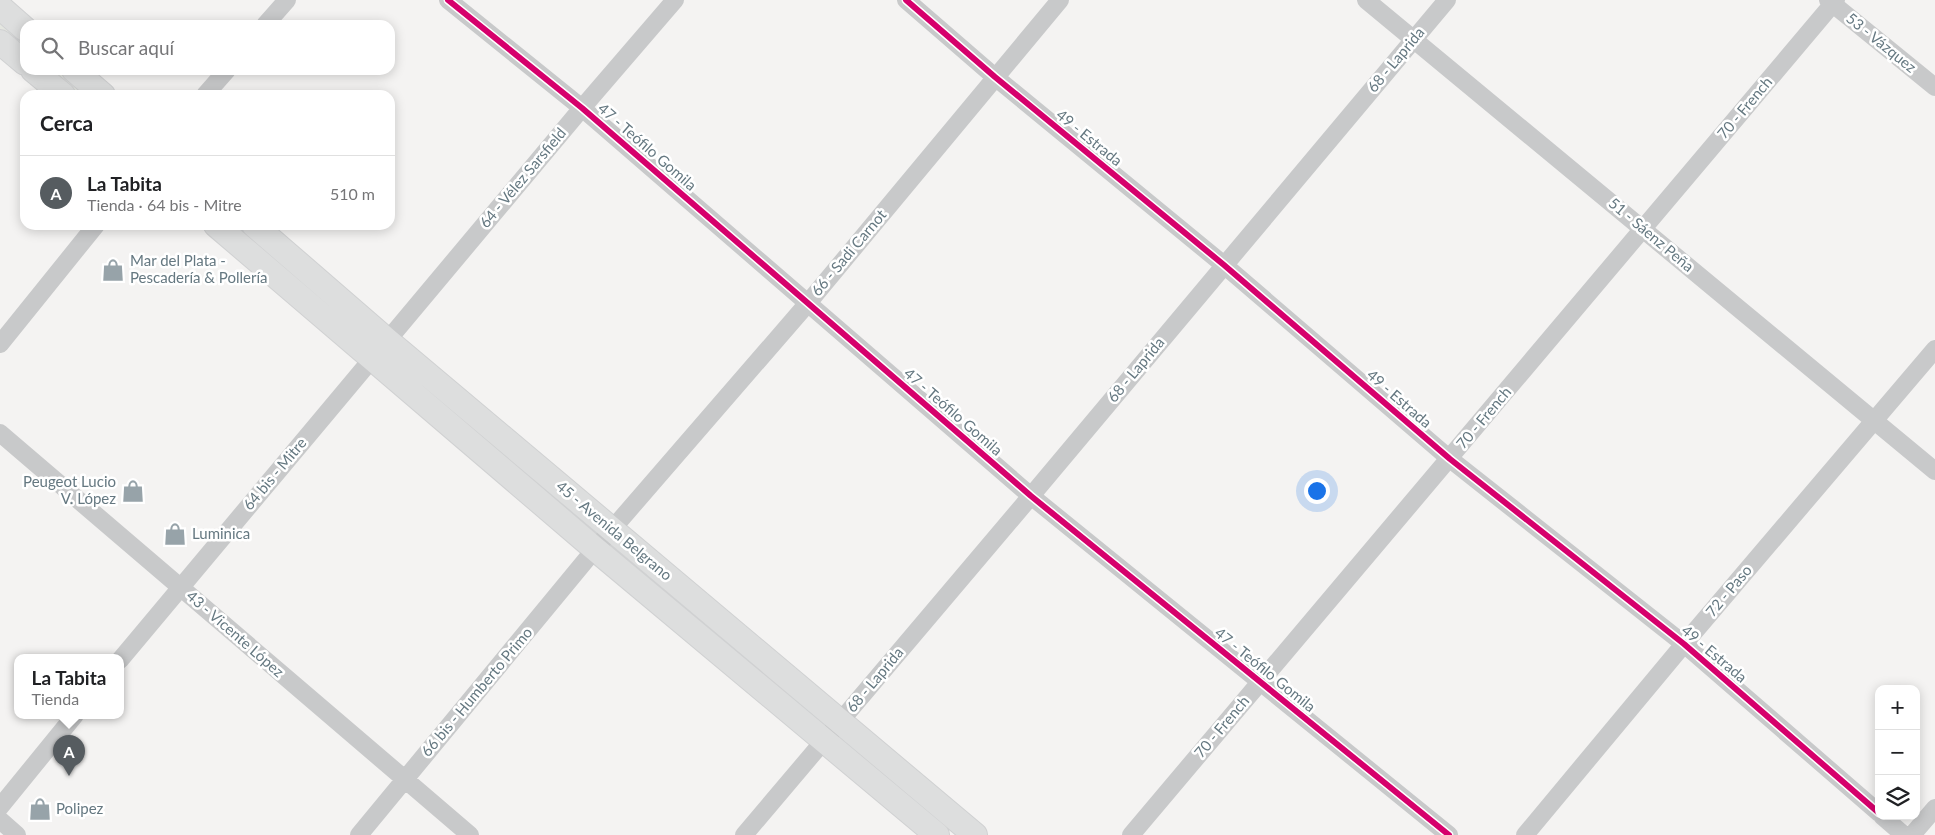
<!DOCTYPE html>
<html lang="es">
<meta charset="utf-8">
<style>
:root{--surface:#fff;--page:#f2f2f2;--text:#202124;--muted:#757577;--line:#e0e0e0;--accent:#565c60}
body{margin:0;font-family:Lato,sans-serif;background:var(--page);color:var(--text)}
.controls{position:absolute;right:15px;bottom:15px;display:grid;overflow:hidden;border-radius:10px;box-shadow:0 2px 12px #0003}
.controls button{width:45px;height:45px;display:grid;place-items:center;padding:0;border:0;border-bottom:1px solid var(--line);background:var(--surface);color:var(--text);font:25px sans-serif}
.you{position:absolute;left:1316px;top:490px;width:18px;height:18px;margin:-12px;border:4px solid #fff;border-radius:50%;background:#1a73e8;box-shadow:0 0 0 8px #1a73e833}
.badge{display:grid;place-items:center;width:32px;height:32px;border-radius:50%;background:var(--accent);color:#fff;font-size:16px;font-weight:700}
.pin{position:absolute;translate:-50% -41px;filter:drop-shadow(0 1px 2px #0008)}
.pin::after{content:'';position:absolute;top:26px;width:18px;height:15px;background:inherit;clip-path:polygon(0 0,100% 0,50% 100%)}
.popup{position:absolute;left:14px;top:654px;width:110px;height:65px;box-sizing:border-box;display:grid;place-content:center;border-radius:10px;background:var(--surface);filter:drop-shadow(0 1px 4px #0005);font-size:16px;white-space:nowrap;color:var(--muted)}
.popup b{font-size:19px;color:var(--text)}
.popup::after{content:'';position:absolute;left:50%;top:100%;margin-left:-10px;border:10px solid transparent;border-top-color:var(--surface)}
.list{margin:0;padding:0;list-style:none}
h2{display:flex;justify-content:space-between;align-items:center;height:65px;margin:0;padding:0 20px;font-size:21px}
h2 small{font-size:16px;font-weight:400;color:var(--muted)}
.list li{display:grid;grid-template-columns:32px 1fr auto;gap:15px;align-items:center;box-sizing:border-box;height:75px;padding:0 20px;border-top:1px solid var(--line)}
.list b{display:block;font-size:19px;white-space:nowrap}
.list p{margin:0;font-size:16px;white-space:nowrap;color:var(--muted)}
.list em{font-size:16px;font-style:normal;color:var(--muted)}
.icon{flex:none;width:28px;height:28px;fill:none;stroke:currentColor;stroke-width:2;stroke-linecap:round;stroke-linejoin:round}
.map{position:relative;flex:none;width:1935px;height:835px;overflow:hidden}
.search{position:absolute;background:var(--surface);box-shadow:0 2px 12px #0003;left:20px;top:20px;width:375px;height:55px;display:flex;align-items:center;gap:12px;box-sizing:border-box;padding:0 18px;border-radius:15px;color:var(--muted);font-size:19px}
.panel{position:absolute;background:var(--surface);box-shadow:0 2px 12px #0003;left:20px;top:90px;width:375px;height:140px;border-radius:15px}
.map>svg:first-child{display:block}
.green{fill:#e4e6e0}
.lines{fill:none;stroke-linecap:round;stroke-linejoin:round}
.secondary-casing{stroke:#d0d1d2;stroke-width:26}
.minor{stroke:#c8c9ca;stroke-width:18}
.secondary{stroke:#dddede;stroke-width:24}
.cycleway-casing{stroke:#fff;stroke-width:9}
.cycleway{stroke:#d6006c;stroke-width:6}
.labels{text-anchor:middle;stroke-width:5;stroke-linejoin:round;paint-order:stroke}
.street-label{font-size:15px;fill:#657881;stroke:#fff}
.poi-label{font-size:15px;fill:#657881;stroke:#fff;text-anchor:start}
</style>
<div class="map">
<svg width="1935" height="835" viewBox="0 0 1935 835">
<rect width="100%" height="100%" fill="#f4f3f2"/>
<path class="green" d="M0,22L25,43V52L0,31Z
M45,70H56L85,95H74Z
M629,556L815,713L811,718L625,561Z"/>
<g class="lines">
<defs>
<path id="secondary" d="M0,7L25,29
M0,42L25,63
M33,70L63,95
M74,70L103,95
M216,225L595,549L937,835
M254,225L388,341L975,835"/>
</defs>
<use href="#secondary" class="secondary-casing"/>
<path class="minor" d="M448,0L582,108L1031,496L1449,835
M906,0L995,77L1224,265L1450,459L1684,644L1879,813
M1366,0L1935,471
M1828,0L1935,87
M265,25L287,0
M205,95L227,70
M0,344L96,225
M0,433L470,835
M120,660L582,108L675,0
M0,807L75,715
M1882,816L1904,835
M0,820L17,835
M359,835L595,549L808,303L1060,0
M744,835L1031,496L1447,0
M1131,835L1836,0
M1525,835L1684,644L1935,349
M1912,835L1935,808"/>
<use href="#secondary" class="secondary"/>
<defs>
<path id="cycleway" d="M448,0L582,108L1031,496L1449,835
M906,0L995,77L1224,265L1450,459L1684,644L1879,813"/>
</defs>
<use href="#cycleway" class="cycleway-casing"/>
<use href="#cycleway" class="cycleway"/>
</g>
<defs>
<symbol id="shop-bare" viewBox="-9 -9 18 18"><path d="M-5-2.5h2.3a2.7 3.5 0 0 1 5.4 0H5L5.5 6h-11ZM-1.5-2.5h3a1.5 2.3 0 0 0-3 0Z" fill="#97a3a9" stroke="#fff" stroke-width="2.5" paint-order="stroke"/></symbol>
</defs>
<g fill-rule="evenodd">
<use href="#shop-bare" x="97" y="254" width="32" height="32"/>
<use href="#shop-bare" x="117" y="475" width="32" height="32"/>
<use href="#shop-bare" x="159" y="518" width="32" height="32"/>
<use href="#shop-bare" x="24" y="793" width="32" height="32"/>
</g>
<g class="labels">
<g class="street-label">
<text transform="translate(1881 43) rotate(39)" y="5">53 - Vázquez</text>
<text transform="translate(1396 60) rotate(-50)" y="5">68 - Laprida</text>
<text transform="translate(1745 108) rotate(-50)" y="5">70 - French</text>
<text transform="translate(1089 138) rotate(39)" y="5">49 - Estrada</text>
<text transform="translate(647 147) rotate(41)" y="5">47 - Teófilo Gomila</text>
<text transform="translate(523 178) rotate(-50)" y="5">64 - Vélez Sarsfield</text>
<text transform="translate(1651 235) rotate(40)" y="5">51 - Sáenz Peña</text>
<text transform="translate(849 253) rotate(-50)" y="5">66 - Sadi Carnot</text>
<text transform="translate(1136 370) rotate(-50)" y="5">68 - Laprida</text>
<text transform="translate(1399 399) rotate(41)" y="5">49 - Estrada</text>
<text transform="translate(953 412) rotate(41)" y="5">47 - Teófilo Gomila</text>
<text transform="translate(1484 418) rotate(-50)" y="5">70 - French</text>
<text transform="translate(275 474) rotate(-50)" y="5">64 bis - Mitre</text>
<text transform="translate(614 531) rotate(40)" y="5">45 - Avenida Belgrano</text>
<text transform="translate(1729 591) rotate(-50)" y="5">72 - Paso</text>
<text transform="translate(235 634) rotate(41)" y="5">43 - Vicente López</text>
<text transform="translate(1714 654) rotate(40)" y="5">49 - Estrada</text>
<text transform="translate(1265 670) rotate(39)" y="5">47 - Teófilo Gomila</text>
<text transform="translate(875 680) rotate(-50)" y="5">68 - Laprida</text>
<text transform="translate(477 692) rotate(-50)" y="5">66 bis - Humberto Primo</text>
<text transform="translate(1222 727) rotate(-50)" y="5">70 - French</text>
</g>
<g class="poi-label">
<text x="130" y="266">Mar del Plata -<tspan x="130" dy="17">Pescadería &amp; Pollería</tspan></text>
<text x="116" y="487" text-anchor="end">Peugeot Lucio<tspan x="116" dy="17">V. López</tspan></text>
<text x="192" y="539">Luminica</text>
<text x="56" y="814">Polipez</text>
</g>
</g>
</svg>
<div class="controls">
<button>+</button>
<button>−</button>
<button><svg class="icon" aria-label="layers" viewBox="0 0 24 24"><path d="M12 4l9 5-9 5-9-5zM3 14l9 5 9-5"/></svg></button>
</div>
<div class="you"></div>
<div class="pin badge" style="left:69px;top:776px">A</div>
<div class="popup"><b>La Tabita</b>Tienda</div>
<div class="search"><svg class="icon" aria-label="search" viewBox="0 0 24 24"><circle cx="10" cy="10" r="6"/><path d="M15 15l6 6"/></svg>Buscar aquí</div>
<section class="panel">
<h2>Cerca<small></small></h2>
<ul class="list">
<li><span class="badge">A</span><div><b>La Tabita</b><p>Tienda · 64 bis - Mitre</p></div><em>510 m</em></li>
</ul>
</section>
</div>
